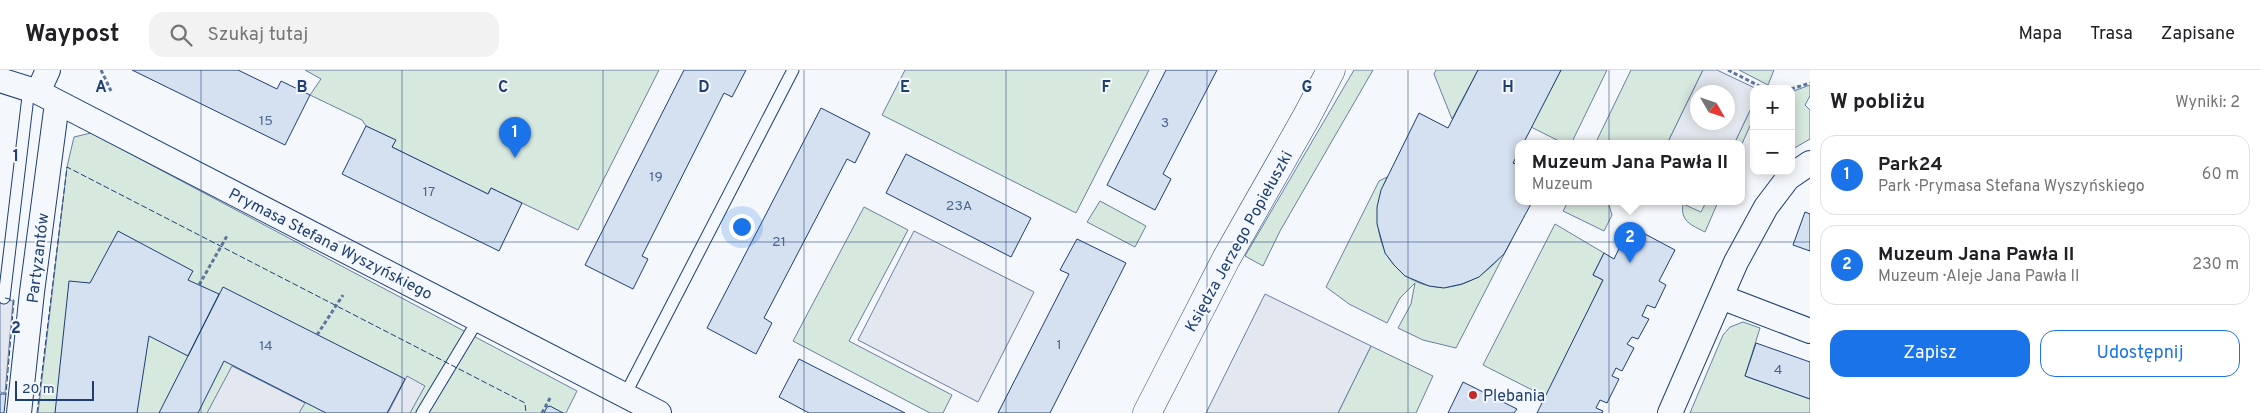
<!DOCTYPE html>
<html lang="pl">
<meta charset="utf-8">
<style>
:root{--surface:#fff;--page:#f2f2f2;--text:#202124;--muted:#757577;--line:#e0e0e0;--accent:#1a73e8}
body{margin:0;font-family:Overpass,sans-serif;background:var(--page);color:var(--text)}
.controls{position:absolute;right:15px;top:15px;display:grid;overflow:hidden;border-radius:10px;box-shadow:0 2px 12px #0003}
.controls button{width:45px;height:45px;display:grid;place-items:center;padding:0;border:0;border-bottom:1px solid var(--line);background:var(--surface);color:var(--text);font:25px sans-serif}
.compass{position:absolute;left:1690px;top:15px;width:45px;height:45px;border-radius:50%;background:var(--surface);box-shadow:0 2px 12px #0003;rotate:129deg}
.scale{position:absolute;left:15px;bottom:12px;width:79px;box-sizing:border-box;padding-left:5px;border:2px solid #1d3f73;border-top:0;font-size:14px;line-height:18px;white-space:nowrap;color:#1d3f73;-webkit-text-stroke:4px #f4f7fb;paint-order:stroke}
.you{position:absolute;left:741px;top:156px;width:18px;height:18px;margin:-12px;border:4px solid #fff;border-radius:50%;background:#1a73e8;box-shadow:0 0 0 8px #1a73e833}
.badge{display:grid;place-items:center;width:32px;height:32px;border-radius:50%;background:var(--accent);color:#fff;font-size:16px;font-weight:700}
.pin{position:absolute;translate:-50% -41px;filter:drop-shadow(0 1px 2px #0008)}
.pin::after{content:'';position:absolute;top:26px;width:18px;height:15px;background:inherit;clip-path:polygon(0 0,100% 0,50% 100%)}
.popup{position:absolute;left:1515px;top:70px;width:230px;height:65px;box-sizing:border-box;display:grid;place-content:center;border-radius:10px;background:var(--surface);filter:drop-shadow(0 1px 4px #0005);font-size:16px;white-space:nowrap;color:var(--muted)}
.popup b{font-size:19px;color:var(--text)}
.popup::after{content:'';position:absolute;left:50%;top:100%;margin-left:-10px;border:10px solid transparent;border-top-color:var(--surface)}
.list{margin:0;padding:0;list-style:none}
h2{display:flex;justify-content:space-between;align-items:center;height:65px;margin:0;padding:0 20px;font-size:21px}
h2 small{font-size:16px;font-weight:400;color:var(--muted)}
.list li{display:grid;grid-template-columns:32px 1fr auto;gap:15px;align-items:center;box-sizing:border-box;height:80px;margin:0 10px 10px;padding:0 10px;border:1px solid var(--line);border-radius:15px}
.list b{display:block;font-size:19px;white-space:nowrap}
.list p{margin:0;font-size:16px;white-space:nowrap;color:var(--muted)}
.list em{font-size:16px;font-style:normal;color:var(--muted)}
.actions{display:flex;gap:10px;padding:15px 20px}
.actions a{flex:1;padding:11px 0;border:1px solid var(--accent);border-radius:15px;text-align:center;font-size:18px;color:var(--accent)}
.actions .main{background:var(--accent);color:#fff}
.icon{flex:none;width:28px;height:28px;fill:none;stroke:currentColor;stroke-width:2;stroke-linecap:round;stroke-linejoin:round}
.map{position:relative;flex:none;width:1810px;height:343px;overflow:hidden}
header{display:flex;align-items:center;gap:30px;box-sizing:border-box;height:70px;padding:0 25px;background:var(--surface);border-bottom:1px solid var(--line)}
header strong{font-size:24px}
nav{display:flex;gap:28px;margin-inline-start:auto;font-size:18px}
.search{width:350px;height:45px;background:var(--page);display:flex;align-items:center;gap:12px;box-sizing:border-box;padding:0 18px;border-radius:15px;color:var(--muted);font-size:19px}
main{display:flex}
aside{flex:1;background:var(--surface)}
.map>svg:first-child{display:block}
.green{fill:#d7e8df;stroke:#687fa3}
.parking{fill:#e3e8f0;stroke:#687fa3;fill-rule:evenodd}
.building{fill:#d5e0f0;stroke:#1d3f73}
.lines{fill:none;stroke-linecap:round;stroke-linejoin:round}
.service-casing{stroke:#1d3f73;stroke-width:13}
.minor-casing{stroke:#1d3f73;stroke-width:26}
.tertiary-casing{stroke:#1d3f73;stroke-width:29}
.path{stroke:#5e769c;stroke-width:3;stroke-dasharray:4 2.5;stroke-linecap:butt}
.service{stroke:#f4f7fb;stroke-width:11}
.minor{stroke:#f4f7fb;stroke-width:24}
.tertiary{stroke:#f4f7fb;stroke-width:28}
.fence{stroke:#1d3f73;stroke-width:1;stroke-dasharray:6 2.5;stroke-linecap:butt}
.grid{fill:none;stroke:#1d3f73;stroke-width:1;stroke-opacity:0.55}
.poi-dot{fill:#c62828;stroke:#f4f7fb;stroke-width:2}
.labels{text-anchor:middle;stroke-width:4;stroke-linejoin:round;paint-order:stroke}
.number-label{font-size:14px;fill:#4b6792}
.street-label{font-size:16px;fill:#1d3f73;stroke:#f4f7fb}
.poi-label{font-size:16px;fill:#1d3f73;stroke:#f4f7fb;text-anchor:start}
.grid-label{font-size:16px;text-anchor:middle;font-weight:bold;fill:#1d3f73;stroke:#f4f7fb;stroke-width:4;stroke-linejoin:round;paint-order:stroke}
</style>
<header>
<strong>Waypost</strong>
<div class="search"><svg class="icon" aria-label="search" viewBox="0 0 24 24"><circle cx="10" cy="10" r="6"/><path d="M15 15l6 6"/></svg>Szukaj tutaj</div>
<nav><a>Mapa</a><a>Trasa</a><a>Zapisane</a></nav>
</header>
<main>
<div class="map">
<svg width="1810" height="343" viewBox="0 0 1810 343">
<rect width="100%" height="100%" fill="#f4f7fb"/>
<path class="green" d="M305,0H659L578,160L491,118L488,124L392,77L395,70L366,56L362,50L310,25L321,9Z
M905,0H1149L1076,143L882,45Z
M1354,0H1373L1280,161L1263,196L1245,186Z
M1436,0H1478L1452,49L1434,4Z
M1561,0H1607L1571,74H1565L1531,57Z
M1631,0H1703L1667,74H1595Z
M1739,0H1774L1768,15Z
M1810,15V26L1805,35L1810,40V69L1791,80V22Z
M1754,32V47L1741,76V74H1734Z
M91,63L577,321L566,343H38L67,97L74,67Z
M1387,107C1345,205 1458,263 1511,171L1456,278L1423,270L1398,258L1411,234L1415,213L1400,228L1387,253L1349,234L1326,217L1379,111Z
M1100,131L1146,156L1135,177L1087,152Z
M1568,132H1608L1612,145L1604,161L1563,141Z
M1706,132H1718L1705,162C1691,155 1680,151 1683,134L1701,142Z
M864,137L908,160L849,271L952,325L943,343H930L793,271Z
M1555,154L1604,183L1593,205L1603,210L1546,327L1483,295Z
M1743,252L1760,258L1745,306L1810,329V343H1690L1723,265L1730,257Z
M1371,276L1433,306L1416,343H1338Z"/>
<path class="parking" d="M1703,0H1717L1757,19H1754V32L1734,74H1667ZM1698,22H1728V52H1698Z
M914,161L1034,222L978,332L858,270Z
M1265,224L1371,276L1338,343H1206Z
M0,229L13,231L5,323L0,322Z
M232,296L305,333L299,343H207Z
M407,306L425,316L410,343H388Z"/>
<path class="building" d="M132,0H238L277,19L281,11L310,25L285,75Z
M684,0H746L732,27L724,23L642,186L648,189L633,219L585,195Z
M1166,0H1217L1163,104L1171,109L1155,140L1107,115Z
M1478,0H1561L1523,74H1519V82L1513,93L1519,95V132H1532L1504,184L1479,207L1462,214L1444,218L1429,216L1405,206L1394,195L1385,183L1377,154V137L1381,120L1419,43L1448,58Z
M821,38L870,63L855,93L847,89L764,248L772,253L756,284L707,258Z
M366,56L396,70L392,77L488,124L491,118L522,133L499,181L342,104Z
M906,84L1031,148L1011,187L886,123Z
M1805,142L1810,144V181L1793,175Z
M1630,156L1675,180L1659,211L1666,215L1655,238L1647,235L1642,246L1649,249L1638,269L1632,267L1627,274L1634,278L1622,301L1616,298L1612,306L1619,309L1607,333L1600,330L1596,338L1603,341L1602,343H1537L1603,210L1593,205L1604,183L1614,189Z
M118,161L193,201L188,210L219,224L188,286L149,266L137,343H55L69,211L90,213Z
M1077,169L1126,193L1050,343H998L1069,204L1060,200Z
M223,217L405,309L387,343H326L224,291L198,343H159Z
M1756,273L1810,292V329L1745,306Z
M799,289L905,343H809L779,327Z
M1463,312L1517,339L1514,343H1448Z
M0,324H6L4,343H0Z
M550,336L563,343H544L547,337Z"/>
<g class="lines">
<defs>
<path id="service" d="M4,228L29,18
M625,325L793,0
M422,343L478,250"/>
<path id="minor" d="M0,10L38,22L659,343
M38,22L48,0
M1721,227L1810,261
M19,343L32,222L57,33
M1670,343L1736,192L1766,137L1788,108L1810,93"/>
<path id="tertiary" d="M1147,343L1226,189L1307,46L1331,0"/>
</defs>
<use href="#service" class="service-casing"/>
<use href="#minor" class="minor-casing"/>
<use href="#tertiary" class="tertiary-casing"/>
<path class="path" d="M101,0L111,21
M1728,0L1765,19
M1791,19L1810,13
M199,215L227,166
M317,265L343,225
M542,343L550,328"/>
<use href="#service" class="service"/>
<use href="#minor" class="minor"/>
<use href="#tertiary" class="tertiary"/>
<path class="fence" d="M5,228L14,230L6,324
M37,343L67,97L525,333L526,343"/>
</g>
<path class="grid" d="M201,0V343M402,0V343M603,0V343M804,0V343M1006,0V343M1207,0V343M1408,0V343M1609,0V343M0,172H1810"/>
<circle class="poi-dot" cx="1473" cy="325" r="5"/>
<g class="labels">
<g class="number-label">
<text x="266" y="55">15</text>
<text x="1165" y="57">3</text>
<text x="656" y="111">19</text>
<text x="429" y="126">17</text>
<text x="959" y="140">23A</text>
<text x="779" y="176">21</text>
<text x="1059" y="279">1</text>
<text x="266" y="280">14</text>
<text x="1778" y="304">4</text>
</g>
<g class="street-label">
<text transform="translate(1238 171) rotate(-61)" y="6">Księdza Jerzego Popiełuszki</text>
<text transform="translate(331 173) rotate(27)" y="6">Prymasa Stefana Wyszyńskiego</text>
<text transform="translate(37 188) rotate(-83)" y="6">Partyzantów</text>
</g>
<g class="poi-label">
<text x="1483" y="331">Plebania</text>
</g>
</g>
<g class="grid-label">
<text x="101" y="22">A</text>
<text x="302" y="22">B</text>
<text x="503" y="22">C</text>
<text x="704" y="22">D</text>
<text x="905" y="22">E</text>
<text x="1106" y="22">F</text>
<text x="1307" y="22">G</text>
<text x="1508" y="22">H</text>
<text x="16" y="91">1</text>
<text x="16" y="263">2</text>
</g>
</svg>
<div class="controls">
<button>+</button>
<button>−</button>
</div>
<svg class="compass" viewBox="-18 -18 36 36"><path d="M0-13l5 13h-10z" fill="#e53935"/><path d="M0 13l5-13h-10z" fill="#757577"/></svg>
<div class="scale">20 m</div>
<div class="you"></div>
<div class="pin badge" style="left:515px;top:88px">1</div>
<div class="pin badge" style="left:1630px;top:193px">2</div>
<div class="popup"><b>Muzeum Jana Pawła II</b>Muzeum</div>
</div>
<aside>
<h2>W pobliżu<small>Wyniki: 2</small></h2>
<ul class="list">
<li><span class="badge">1</span><div><b>Park24</b><p>Park · Prymasa Stefana Wyszyńskiego</p></div><em>60 m</em></li>
<li><span class="badge">2</span><div><b>Muzeum Jana Pawła II</b><p>Muzeum · Aleje Jana Pawła II</p></div><em>230 m</em></li>
</ul>
<div class="actions"><a class="main">Zapisz</a><a>Udostępnij</a></div>
</aside>
</main>
